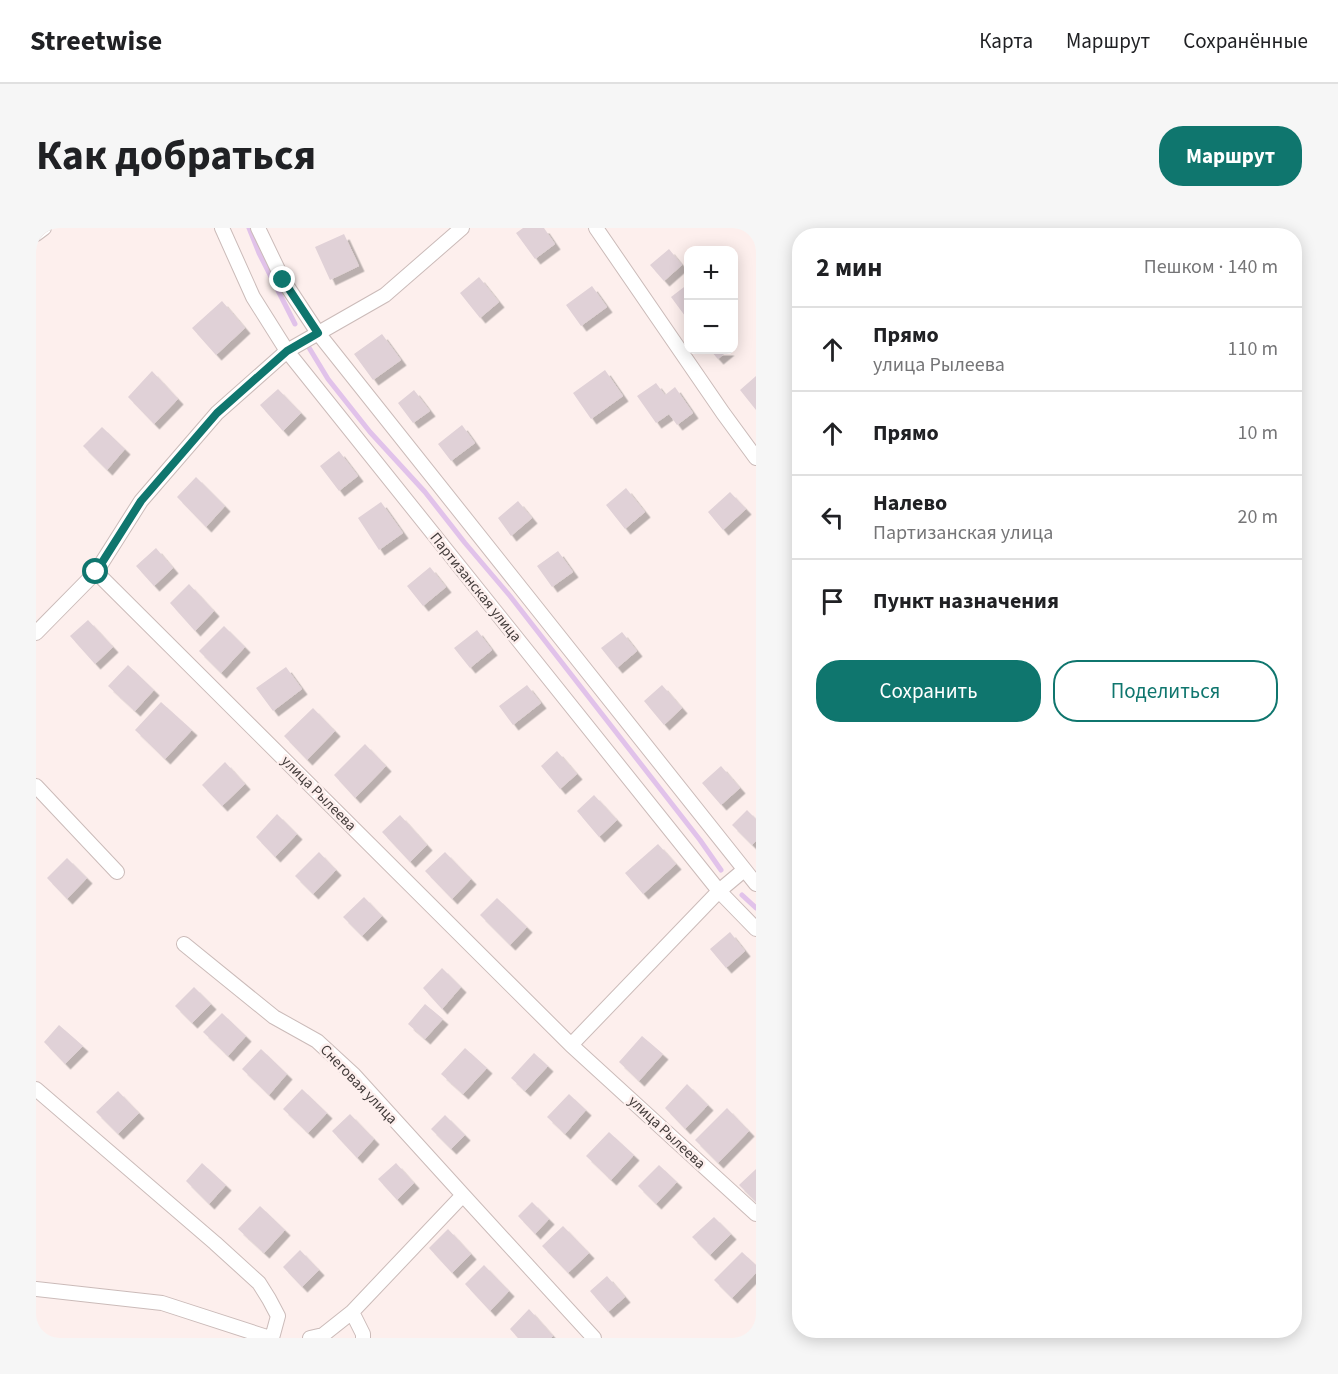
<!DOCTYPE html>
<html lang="ru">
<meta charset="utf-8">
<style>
:root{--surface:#fff;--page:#f6f6f6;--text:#202124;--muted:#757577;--line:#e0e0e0;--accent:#0f766e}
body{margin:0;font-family:"Source Sans 3",sans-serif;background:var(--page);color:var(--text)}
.controls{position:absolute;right:18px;top:18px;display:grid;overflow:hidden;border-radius:12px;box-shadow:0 3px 15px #0003}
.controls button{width:54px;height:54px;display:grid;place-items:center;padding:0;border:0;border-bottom:2px solid var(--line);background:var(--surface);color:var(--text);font:30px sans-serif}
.stop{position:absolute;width:18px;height:18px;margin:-14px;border:4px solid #0f766e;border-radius:50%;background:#fff}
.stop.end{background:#0f766e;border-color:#fff;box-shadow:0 2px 6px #0008}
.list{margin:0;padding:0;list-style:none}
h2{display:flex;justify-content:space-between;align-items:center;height:78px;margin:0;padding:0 24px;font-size:26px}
h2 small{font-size:20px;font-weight:400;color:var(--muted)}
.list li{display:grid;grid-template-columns:39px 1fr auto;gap:18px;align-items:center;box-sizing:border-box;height:84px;padding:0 24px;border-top:2px solid var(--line)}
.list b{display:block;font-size:22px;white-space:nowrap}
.list p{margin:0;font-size:20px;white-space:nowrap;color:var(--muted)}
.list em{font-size:20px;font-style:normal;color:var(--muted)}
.actions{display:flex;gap:12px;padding:18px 24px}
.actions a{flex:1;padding:14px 0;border:2px solid var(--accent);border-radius:24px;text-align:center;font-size:21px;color:var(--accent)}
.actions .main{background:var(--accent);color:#fff}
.icon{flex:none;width:33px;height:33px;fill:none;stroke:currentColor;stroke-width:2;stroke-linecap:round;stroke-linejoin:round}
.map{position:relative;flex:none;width:720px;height:1110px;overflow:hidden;border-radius:24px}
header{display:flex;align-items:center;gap:36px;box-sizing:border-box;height:84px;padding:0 30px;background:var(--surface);border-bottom:2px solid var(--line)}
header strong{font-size:28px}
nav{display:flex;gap:33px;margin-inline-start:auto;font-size:21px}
.intro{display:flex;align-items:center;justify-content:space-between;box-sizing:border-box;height:144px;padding:0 36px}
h1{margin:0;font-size:42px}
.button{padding:15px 27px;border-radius:24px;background:var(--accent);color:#fff;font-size:21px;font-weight:700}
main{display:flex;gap:36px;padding:0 36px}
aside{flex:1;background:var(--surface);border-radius:24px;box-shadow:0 3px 15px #0003}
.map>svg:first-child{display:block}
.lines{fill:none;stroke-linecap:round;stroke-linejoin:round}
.stream{stroke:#e1c2ea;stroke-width:5}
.building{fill:#e0d1d7;filter:url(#shadow)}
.street-casing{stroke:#cbbbb9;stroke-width:16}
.street{stroke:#fff;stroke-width:14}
.route{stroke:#0f766e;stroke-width:8}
.labels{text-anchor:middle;stroke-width:5;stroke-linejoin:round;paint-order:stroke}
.street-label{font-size:15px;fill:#423b3a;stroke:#fdefed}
</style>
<header>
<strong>Streetwise</strong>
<nav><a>Карта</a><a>Маршрут</a><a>Сохранённые</a></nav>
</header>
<div class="intro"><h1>Как добраться</h1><a class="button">Маршрут</a></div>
<main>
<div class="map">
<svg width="720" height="1110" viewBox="0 0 720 1110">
<defs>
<filter id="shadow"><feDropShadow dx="5.5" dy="5.5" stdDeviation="0" flood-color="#0004"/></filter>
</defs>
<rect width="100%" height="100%" fill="#fdefed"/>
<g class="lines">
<path class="stream" d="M213,0L223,25L259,96
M272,118L292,151L334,204L389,264L429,315L474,368L664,612L685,642
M706,667L720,680"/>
</g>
<path class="building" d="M487,0H508L519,16L499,31L480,5Z
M308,6L323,38L294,52L279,19Z
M633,21L646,37L628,53L614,37Z
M443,49L463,74L444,90L424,65Z
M652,56V92L635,69Z
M556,58L571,79L545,98L530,77Z
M186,73L209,100L180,127L156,100Z
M346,106L365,132L337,152L318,126Z
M674,122H693L682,131Z
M569,142L587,168L555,191L537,165Z
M116,143L142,171L118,196L92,169Z
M720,148V182L704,162Z
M620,155L629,167L639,159L657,185L641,197L633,186L620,195L601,168Z
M242,161L265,185L247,203L224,177Z
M378,162L394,183L377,195L362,175Z
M426,197L439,215L415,233L402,216Z
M66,199L89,221L71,242L47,218Z
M303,223L322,248L303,263L284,238Z
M160,249L189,278L170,299L141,269Z
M590,260L609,284L589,301L570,277Z
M694,264L710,281L687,302L672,284Z
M482,273L496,290L475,308L462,290Z
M345,274L367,305L343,322L322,290Z
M120,320L137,340L118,358L100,338Z
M522,323L537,344L516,359L501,338Z
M394,339L410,359L387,378L371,358Z
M153,356L178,383L159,403L134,375Z
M52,392L77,419L59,436L34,408Z
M188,398L209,419L185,445L163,423Z
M441,402L456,422L434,440L418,420Z
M586,404L601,423L581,440L565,420Z
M92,437L118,462L99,483L72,458Z
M250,439L266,461L237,483L220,460Z
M491,457L505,475L477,497L463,478Z
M626,457L646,480L628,497L608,473Z
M125,474L156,502L129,531L99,502Z
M277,480L299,503L271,532L248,508Z
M329,516L350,538L319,570L298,547Z
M521,523L541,546L524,561L505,538Z
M189,534L209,556L186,578L166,557Z
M685,538L704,560L685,577L666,555Z
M558,567L581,592L563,609L541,583Z
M711,582L720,591V613L716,617L696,597Z
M241,586L261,606L239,629L220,609Z
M364,587L391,617L374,634L346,604Z
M622,616L640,636L607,666L589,645Z
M283,624L300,642L277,666L259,648Z
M409,624L435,651L416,671L389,643Z
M31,630L51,650L31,671L11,650Z
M328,669L346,688L326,708L307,689Z
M461,670L491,699L474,717L444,687Z
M694,704L709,723L690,740L674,721Z
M406,740L425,759L406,781L387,760Z
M158,759L175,776L156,795L139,778Z
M389,776L407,791L389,811L372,796Z
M186,785L210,808L192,828L167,804Z
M23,797L47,818L29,836L8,814Z
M606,808L627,826L603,853L583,834Z
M429,820L451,840L427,866L405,846Z
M225,821L251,846L233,867L206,841Z
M498,825L512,838L489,863L475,850Z
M651,856L672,877L649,901L629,880Z
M266,861L291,885L272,905L247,881Z
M82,863L103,885L82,906L60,884Z
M533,866L550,882L529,906L511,889Z
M691,880L713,903L682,935L659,912Z
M314,886L338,911L321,930L296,903Z
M409,887L429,907L415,921L395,901Z
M573,904L598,927L575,952L550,928Z
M166,935L190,957L173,976L150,953Z
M360,935L378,955L361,972L342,951Z
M623,937L641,954L620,976L602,958Z
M720,941V974L703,957Z
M496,974L513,991L499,1006L482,988Z
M224,978L249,1002L228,1025L202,1001Z
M678,989L695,1006L674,1027L656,1009Z
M527,998L553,1025L532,1045L506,1018Z
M412,1001L435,1026L416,1045L393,1020Z
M264,1022L283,1042L266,1059L247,1039Z
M706,1024L720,1037V1045L696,1070L678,1052Z
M448,1037L473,1063L454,1083L429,1056Z
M571,1048L589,1069L572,1084L554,1063Z
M493,1081L517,1108L515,1110H482L474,1101Z"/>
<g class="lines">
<defs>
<path id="street" d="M186,0L217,69L251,123L683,663L720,701
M222,0L247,52L282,105L720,656
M560,0L687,185L720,230
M0,6L8,0
M60,344L535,817L720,986
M0,405L60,344L105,273L181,185L251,123L349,67L426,0
M0,558L81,644
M148,716L238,789L281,813L318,847L427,967L558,1110
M535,817L683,663L708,642
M0,861L179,1015L223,1055L233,1071L242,1088L236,1110
M0,1061L126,1075L234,1110
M316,1084L327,1106V1110
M274,1110L287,1107L316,1084L427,967"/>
</defs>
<use href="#street" class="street-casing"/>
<use href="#street" class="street"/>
</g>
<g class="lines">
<path class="route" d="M60,344L105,273L181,185L251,123L282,105L247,52"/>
</g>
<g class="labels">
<g class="street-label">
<text transform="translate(440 359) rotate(51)" y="5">Партизанская улица</text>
<text transform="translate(283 565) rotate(45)" y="5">улица Рылеева</text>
<text transform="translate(323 856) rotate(46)" y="5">Снеговая улица</text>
<text transform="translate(631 904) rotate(43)" y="5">улица Рылеева</text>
</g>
</g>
</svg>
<div class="controls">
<button>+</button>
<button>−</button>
</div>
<div class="stop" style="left:60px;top:344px"></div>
<div class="stop end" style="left:247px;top:52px"></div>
</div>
<aside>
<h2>2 мин<small>Пешком · 140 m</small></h2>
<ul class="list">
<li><svg class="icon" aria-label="ahead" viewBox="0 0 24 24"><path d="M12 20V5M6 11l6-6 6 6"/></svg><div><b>Прямо</b><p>улица Рылеева</p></div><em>110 m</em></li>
<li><svg class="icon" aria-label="ahead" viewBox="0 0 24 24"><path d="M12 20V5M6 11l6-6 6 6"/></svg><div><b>Прямо</b></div><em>10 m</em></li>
<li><svg class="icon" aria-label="left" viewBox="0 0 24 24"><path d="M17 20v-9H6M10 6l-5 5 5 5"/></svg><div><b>Налево</b><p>Партизанская улица</p></div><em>20 m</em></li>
<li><svg class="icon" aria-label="arrive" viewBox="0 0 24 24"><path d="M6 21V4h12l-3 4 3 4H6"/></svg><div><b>Пункт назначения</b></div></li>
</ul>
<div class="actions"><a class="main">Сохранить</a><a>Поделиться</a></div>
</aside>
</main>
